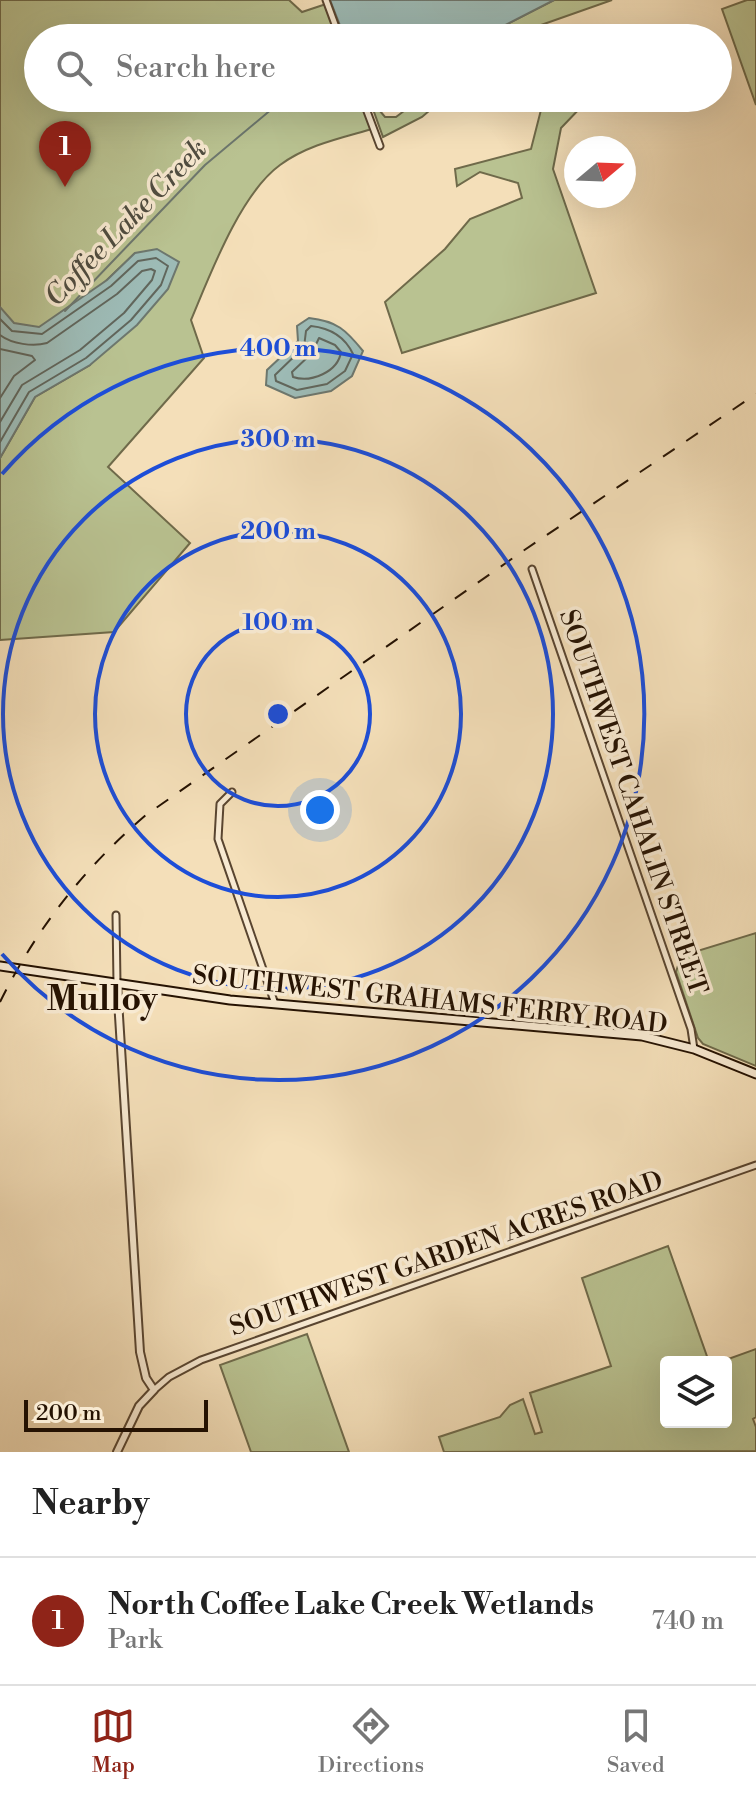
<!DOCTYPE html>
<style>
:root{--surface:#fff;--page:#f6f6f6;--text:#222;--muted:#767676;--line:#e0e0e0;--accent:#8f2418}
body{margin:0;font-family:"Libre Bodoni",serif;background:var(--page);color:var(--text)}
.controls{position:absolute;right:24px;bottom:24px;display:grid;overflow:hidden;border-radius:8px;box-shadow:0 8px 32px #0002}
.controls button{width:72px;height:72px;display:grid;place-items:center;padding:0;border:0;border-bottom:2px solid var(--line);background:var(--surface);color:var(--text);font:40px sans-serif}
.compass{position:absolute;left:564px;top:136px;width:72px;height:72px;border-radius:50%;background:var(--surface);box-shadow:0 8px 32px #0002;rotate:71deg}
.scale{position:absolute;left:24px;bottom:20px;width:184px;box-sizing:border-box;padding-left:8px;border:4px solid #251202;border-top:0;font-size:22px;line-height:28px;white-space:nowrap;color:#251202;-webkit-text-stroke:6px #f8ead2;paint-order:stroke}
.you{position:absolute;left:320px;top:810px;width:28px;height:28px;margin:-20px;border:6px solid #fff;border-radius:50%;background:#1a73e8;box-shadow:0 0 0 12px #1a73e833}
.badge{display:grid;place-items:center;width:52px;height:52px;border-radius:50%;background:var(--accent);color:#fff;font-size:26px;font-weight:700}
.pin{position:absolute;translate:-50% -66px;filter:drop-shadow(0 2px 4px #0008)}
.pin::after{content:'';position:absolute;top:42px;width:28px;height:24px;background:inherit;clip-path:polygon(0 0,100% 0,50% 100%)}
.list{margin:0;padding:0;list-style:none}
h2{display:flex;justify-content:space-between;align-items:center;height:104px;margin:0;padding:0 32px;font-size:34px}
h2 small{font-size:26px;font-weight:400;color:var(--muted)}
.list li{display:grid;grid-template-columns:52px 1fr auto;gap:24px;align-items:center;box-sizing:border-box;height:128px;padding:0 32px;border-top:2px solid var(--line)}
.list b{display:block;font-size:30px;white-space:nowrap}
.list p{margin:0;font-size:26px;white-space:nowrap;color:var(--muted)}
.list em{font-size:26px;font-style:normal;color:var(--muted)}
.icon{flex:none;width:44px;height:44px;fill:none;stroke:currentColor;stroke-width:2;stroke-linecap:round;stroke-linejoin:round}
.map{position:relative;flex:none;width:756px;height:1452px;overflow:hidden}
.search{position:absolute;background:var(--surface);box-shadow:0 8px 32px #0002;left:24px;right:24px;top:24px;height:88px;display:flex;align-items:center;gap:20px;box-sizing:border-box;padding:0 28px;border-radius:44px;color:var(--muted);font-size:30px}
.sheet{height:232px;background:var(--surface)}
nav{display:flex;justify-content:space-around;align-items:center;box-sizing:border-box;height:112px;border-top:2px solid var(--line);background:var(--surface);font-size:22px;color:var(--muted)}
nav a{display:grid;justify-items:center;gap:4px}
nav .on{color:var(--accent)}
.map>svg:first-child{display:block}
.green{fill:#b9c291;stroke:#6f6a4a;stroke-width:2}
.water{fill:#9dbbb6;stroke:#6d776e;stroke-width:2}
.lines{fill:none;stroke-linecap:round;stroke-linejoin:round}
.shore{stroke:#61665c;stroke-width:2}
.stream{stroke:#6d776e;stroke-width:2}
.minor-casing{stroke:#594530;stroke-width:9}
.tertiary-casing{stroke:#594530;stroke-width:10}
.secondary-casing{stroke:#251202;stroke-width:11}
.minor{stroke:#f8ead2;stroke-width:5}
.tertiary{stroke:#f8ead2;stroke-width:6}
.secondary{stroke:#f8ead2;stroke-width:7}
.rail{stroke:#251202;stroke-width:2;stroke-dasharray:14 14;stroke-linecap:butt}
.ring{fill:none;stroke:#1d4ed8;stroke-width:4}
.labels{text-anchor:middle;stroke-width:7;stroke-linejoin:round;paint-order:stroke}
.street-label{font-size:26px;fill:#251202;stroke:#f8ead2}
.water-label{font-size:28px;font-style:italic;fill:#4f4d41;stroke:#f8ead2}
.district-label{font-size:34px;font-weight:bold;fill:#251202;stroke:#f8ead2}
.centre{fill:#1d4ed8;stroke:#f8ead2;stroke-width:4}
.ring-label{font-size:24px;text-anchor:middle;font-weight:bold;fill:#1d4ed8;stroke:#f8ead2;stroke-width:7;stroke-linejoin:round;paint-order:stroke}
</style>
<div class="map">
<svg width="756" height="1452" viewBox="0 0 756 1452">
<rect width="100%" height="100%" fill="#f4dfb9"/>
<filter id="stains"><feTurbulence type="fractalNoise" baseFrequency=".0025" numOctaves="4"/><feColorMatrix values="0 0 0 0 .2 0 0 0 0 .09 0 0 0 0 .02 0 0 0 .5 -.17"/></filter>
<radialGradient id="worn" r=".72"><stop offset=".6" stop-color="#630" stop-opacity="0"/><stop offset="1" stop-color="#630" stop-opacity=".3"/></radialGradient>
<path class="green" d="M0,0H289L302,12L326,4L338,38H38V98H361L372,129C341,138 307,145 280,165C240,194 210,275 191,320L204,358L108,467L190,543L114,632L0,640V458L35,397L90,365L135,253L0,383Z
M554,0H612L504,38H480Z
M747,0H756V105L722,9Z
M369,98L385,117H396L421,98H444L422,117L383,137Z
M543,102L583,105L561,128L553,169L596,293L402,353L385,302L445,249L470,219L522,198L518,183L480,172L457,186L455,169L531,149Z
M756,933V1066L703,1044L698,1038L676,972L681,956Z
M668,1246L709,1362H666V1422H726V1362H720L756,1349V1417L753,1419L756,1427V1451L444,1452L439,1437L500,1417L510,1405L523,1399L535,1434L542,1432L530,1393L611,1366L582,1278Z
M307,1334L349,1452H251L220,1365Z"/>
<path class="water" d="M330,0H554L480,38H345Z
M157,249L179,262L168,289L137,325L90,365L35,397L0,458V307L14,323L39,327L107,280L135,253Z
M309,318C337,321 346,330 363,351L352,376L331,391L295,398L266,385L267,370L298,341L297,326Z"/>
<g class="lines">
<path class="shore" d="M0,319L12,331L42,334L111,286L138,261L156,258L168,266L161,285L131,320L86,358L29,392L0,442
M311,326C330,328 345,337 353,354L345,371L327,384L297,390L276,381L275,375L304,347L306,331Z
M0,335C12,344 33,347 47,343L117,294L142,271L151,269L155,271L152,280L124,313L80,350L22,385L0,422
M319,338L335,345L341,352C338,372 311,383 293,377L292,372L312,353Z
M0,349L32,356L35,360L14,376L0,398"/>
<path class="stream" d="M65,311L205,165L285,98"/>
<defs>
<path id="minor" d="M326,0L340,38
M362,98L380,146
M532,569L691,1029L694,1049
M232,792L220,804L218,839L275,1004
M116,915L117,984
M154,1390L169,1377L201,1360L756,1165"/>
<path id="tertiary" d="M117,1452L139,1406L154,1390L146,1378L140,1352L117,984"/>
<path id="secondary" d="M0,966L230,1000L642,1036L694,1049L756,1074"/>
</defs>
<use href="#minor" class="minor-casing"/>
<use href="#tertiary" class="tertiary-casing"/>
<use href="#secondary" class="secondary-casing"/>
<use href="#minor" class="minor"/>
<use href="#tertiary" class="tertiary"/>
<use href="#secondary" class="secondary"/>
<path class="rail" d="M0,1002C36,929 84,868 146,815L523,551L756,394"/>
</g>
<g class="ring">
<circle cx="278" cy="714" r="92"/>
<circle cx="278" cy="714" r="183"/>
<circle cx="278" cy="714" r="275"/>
<path d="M2 474A366 366 0 1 1 2 954"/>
</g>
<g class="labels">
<g class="street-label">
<text transform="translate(634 802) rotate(71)" y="9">SOUTHWEST CAHALIN STREET</text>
<text transform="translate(430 999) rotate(6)" y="9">SOUTHWEST GRAHAMS FERRY ROAD</text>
<text transform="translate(446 1253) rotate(-19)" y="9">SOUTHWEST GARDEN ACRES ROAD</text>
</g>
<g class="water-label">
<text transform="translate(125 222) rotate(-46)" y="10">Coffee Lake Creek</text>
</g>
<g class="district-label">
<text x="102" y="1010">Mulloy</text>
</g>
</g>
<circle cx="278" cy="714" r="12" class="centre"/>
<g class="ring-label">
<text x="278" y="356">400 m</text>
<text x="278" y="447">300 m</text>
<text x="278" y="539">200 m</text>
<text x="278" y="630">100 m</text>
</g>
<rect width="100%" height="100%" filter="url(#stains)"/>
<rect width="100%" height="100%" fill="url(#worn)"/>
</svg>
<div class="controls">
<button><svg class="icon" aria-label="layers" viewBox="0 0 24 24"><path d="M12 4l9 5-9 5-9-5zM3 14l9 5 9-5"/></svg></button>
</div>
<svg class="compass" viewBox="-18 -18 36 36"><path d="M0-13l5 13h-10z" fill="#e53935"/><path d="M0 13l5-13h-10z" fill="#767676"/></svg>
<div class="scale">200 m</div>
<div class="you"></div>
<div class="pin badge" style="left:65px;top:187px">1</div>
<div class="search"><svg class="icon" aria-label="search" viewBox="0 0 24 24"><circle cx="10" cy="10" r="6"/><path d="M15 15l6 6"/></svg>Search here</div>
</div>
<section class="sheet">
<h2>Nearby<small></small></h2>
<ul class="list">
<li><span class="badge">1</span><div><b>North Coffee Lake Creek Wetlands</b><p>Park</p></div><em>740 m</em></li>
</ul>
</section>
<nav>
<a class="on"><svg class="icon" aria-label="map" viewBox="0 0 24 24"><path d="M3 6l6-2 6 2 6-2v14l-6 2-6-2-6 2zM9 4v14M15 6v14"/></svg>Map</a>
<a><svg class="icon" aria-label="directions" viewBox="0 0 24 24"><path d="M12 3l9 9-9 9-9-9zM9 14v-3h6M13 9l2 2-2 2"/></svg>Directions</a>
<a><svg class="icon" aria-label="saved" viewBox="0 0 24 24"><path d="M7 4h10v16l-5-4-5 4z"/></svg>Saved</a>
</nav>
